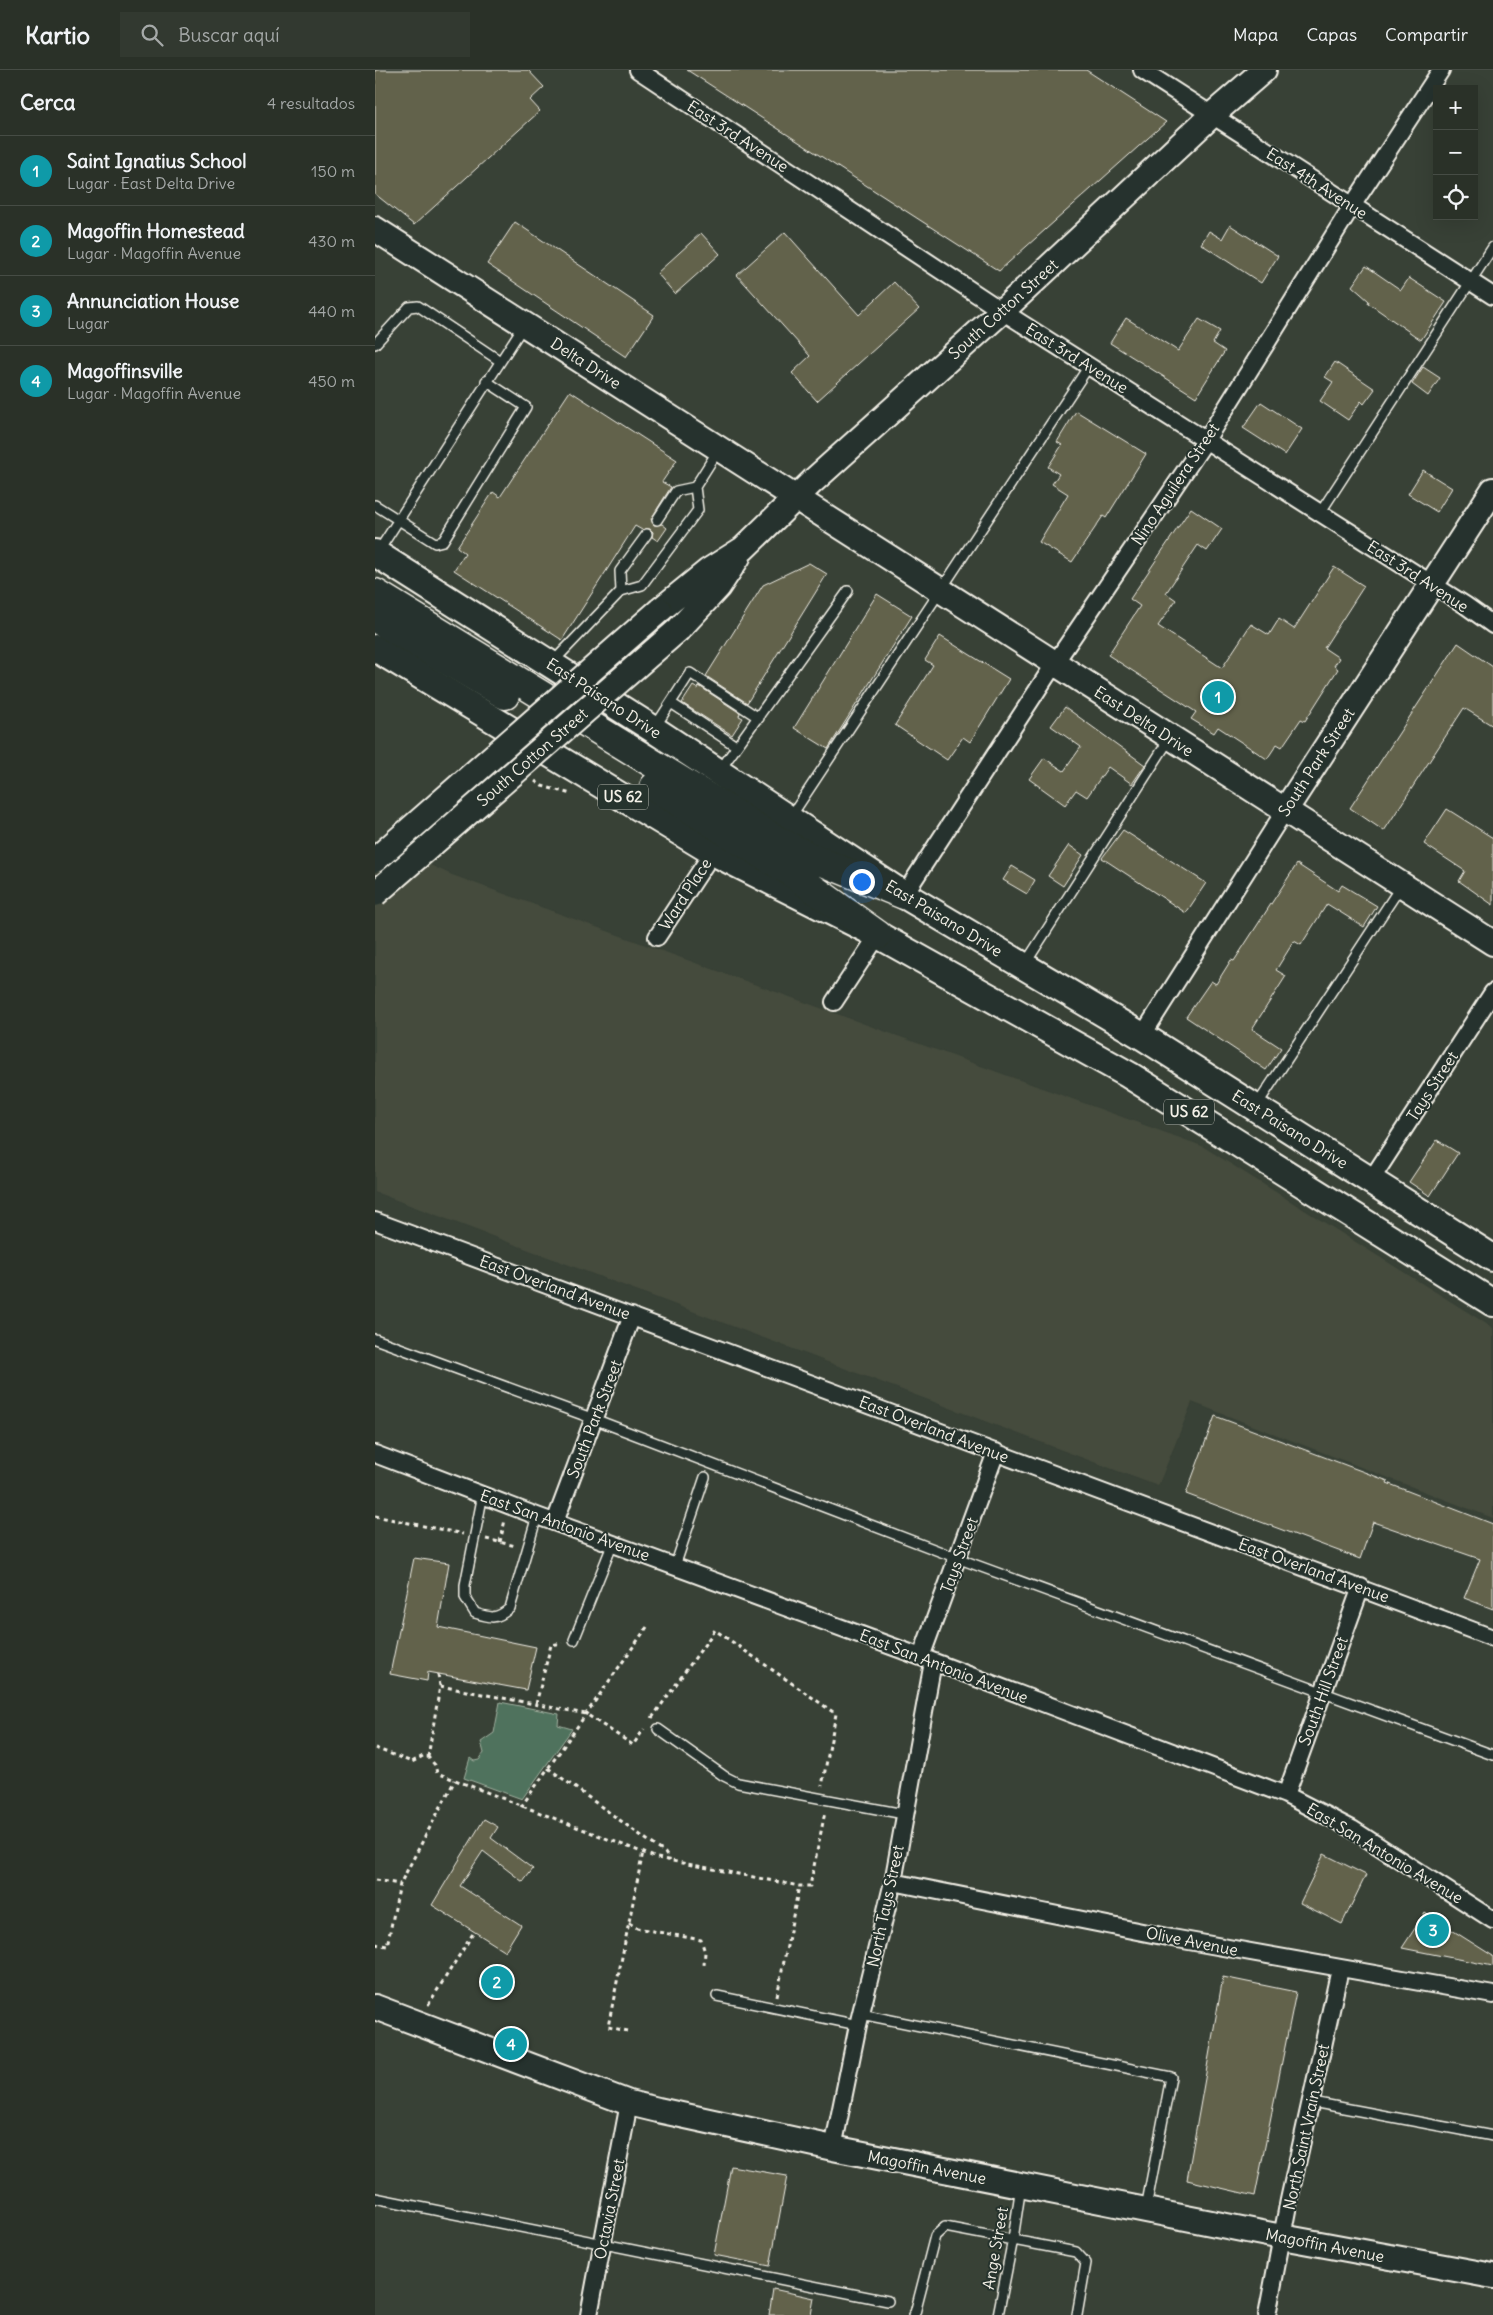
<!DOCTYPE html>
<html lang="es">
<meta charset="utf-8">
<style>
:root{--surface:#2a3128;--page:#323930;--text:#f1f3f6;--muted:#a5a9a8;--line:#464c45;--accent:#ffd166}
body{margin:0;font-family:Delius,sans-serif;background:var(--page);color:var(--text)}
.controls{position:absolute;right:15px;top:15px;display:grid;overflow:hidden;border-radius:0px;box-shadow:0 5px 20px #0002}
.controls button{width:45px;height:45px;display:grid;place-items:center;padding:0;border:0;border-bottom:1px solid var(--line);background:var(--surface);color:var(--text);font:25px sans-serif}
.you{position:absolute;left:486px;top:811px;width:18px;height:18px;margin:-12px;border:4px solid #fff;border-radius:50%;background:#1a73e8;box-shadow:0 0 0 8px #1a73e833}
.badge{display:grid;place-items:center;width:32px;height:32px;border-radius:50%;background:var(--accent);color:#fff;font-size:16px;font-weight:700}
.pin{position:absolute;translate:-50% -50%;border:2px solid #fff;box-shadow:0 1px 5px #0006}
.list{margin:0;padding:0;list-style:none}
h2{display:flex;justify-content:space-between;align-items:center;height:65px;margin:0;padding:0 20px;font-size:21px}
h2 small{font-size:16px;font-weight:400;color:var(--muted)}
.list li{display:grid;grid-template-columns:32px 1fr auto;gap:15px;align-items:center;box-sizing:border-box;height:70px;padding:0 20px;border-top:1px solid var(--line)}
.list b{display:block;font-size:19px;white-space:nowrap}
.list p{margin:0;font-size:16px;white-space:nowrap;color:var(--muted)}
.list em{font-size:16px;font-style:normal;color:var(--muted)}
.icon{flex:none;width:28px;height:28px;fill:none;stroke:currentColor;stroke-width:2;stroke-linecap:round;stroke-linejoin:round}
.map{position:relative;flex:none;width:1118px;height:2245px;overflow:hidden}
header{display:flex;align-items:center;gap:30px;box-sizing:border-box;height:70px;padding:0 25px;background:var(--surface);border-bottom:1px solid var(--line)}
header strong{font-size:24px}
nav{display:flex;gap:28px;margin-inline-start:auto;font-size:18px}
.search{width:350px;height:45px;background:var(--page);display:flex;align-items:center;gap:12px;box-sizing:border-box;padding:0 18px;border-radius:0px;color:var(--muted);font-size:19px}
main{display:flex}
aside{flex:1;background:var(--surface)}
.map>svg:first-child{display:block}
.built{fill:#454b3d}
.green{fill:#50725d;stroke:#a2b2a2}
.building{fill:#62624c;stroke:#f4f1e8}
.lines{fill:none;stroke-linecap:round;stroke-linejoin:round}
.lane-casing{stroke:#f4f1e8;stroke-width:12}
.street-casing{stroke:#f4f1e8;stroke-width:20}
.secondary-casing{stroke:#f4f1e8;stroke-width:28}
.primary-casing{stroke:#f4f1e8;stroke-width:30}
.highway-casing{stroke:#f4f1e8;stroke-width:31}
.path{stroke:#f4f1e8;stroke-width:3;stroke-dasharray:4 4;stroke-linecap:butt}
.lane{stroke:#26332d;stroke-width:9}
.street{stroke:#26332d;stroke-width:16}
.secondary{stroke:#26332d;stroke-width:24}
.primary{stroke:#26332d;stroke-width:26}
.highway{stroke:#26332d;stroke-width:28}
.secondary-bridge-casing{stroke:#f4f1e8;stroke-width:28;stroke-linecap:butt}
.secondary-bridge{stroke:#26332d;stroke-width:24}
.labels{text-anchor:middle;stroke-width:4;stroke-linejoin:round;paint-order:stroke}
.shield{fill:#26332d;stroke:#b6b8b0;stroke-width:1}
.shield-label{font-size:15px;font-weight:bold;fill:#f4f1e8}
.street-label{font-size:16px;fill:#f4f1e8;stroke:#26332d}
</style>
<header>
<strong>Kartio</strong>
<div class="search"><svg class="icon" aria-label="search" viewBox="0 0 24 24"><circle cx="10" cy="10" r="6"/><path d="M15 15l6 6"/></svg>Buscar aquí</div>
<nav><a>Mapa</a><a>Capas</a><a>Compartir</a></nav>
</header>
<main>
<aside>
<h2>Cerca<small>4 resultados</small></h2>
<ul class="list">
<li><span class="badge" style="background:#0f9aa8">1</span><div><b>Saint Ignatius School</b><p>Lugar · East Delta Drive</p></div><em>150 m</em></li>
<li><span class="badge" style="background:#0f9aa8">2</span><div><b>Magoffin Homestead</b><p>Lugar · Magoffin Avenue</p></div><em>430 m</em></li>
<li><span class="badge" style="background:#0f9aa8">3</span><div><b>Annunciation House</b><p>Lugar</p></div><em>440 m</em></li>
<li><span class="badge" style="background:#0f9aa8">4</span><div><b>Magoffinsville</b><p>Lugar · Magoffin Avenue</p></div><em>450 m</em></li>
</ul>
</aside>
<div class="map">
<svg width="1118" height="2245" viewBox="0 0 1118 2245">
<rect width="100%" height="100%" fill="#384136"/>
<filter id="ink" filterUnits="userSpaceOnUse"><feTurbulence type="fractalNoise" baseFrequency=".02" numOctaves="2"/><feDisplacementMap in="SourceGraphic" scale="10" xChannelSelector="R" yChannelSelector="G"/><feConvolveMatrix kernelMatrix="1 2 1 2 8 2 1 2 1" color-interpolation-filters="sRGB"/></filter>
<g filter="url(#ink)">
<path class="built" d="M0,770L77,805L827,1076L1118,1258V1448L817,1332L783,1416L0,1122Z"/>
<path class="green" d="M125,1632L184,1644L183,1655L197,1659L147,1729L89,1708L95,1688L99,1691L104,1690L109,1683L106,1672L119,1663Z"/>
<path class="building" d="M0,0H153L169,17L155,30L165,41L39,155L0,124Z
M312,0H711L791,52L624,201Z
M140,152L279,245L251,287L112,194Z
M855,155L903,186L886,213L826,174L834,161L847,169Z
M410,162L484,245L519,212L544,239L442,331L417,303L435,286L362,205Z
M326,163L345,184L300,224L282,203Z
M991,196L1026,220L1034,208L1071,232L1046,270L993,233L994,231L977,216Z
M751,248L803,281L824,249L845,261L838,273L850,281L821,327L735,273Z
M960,292L1000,319L989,334L986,331L973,350L945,331L958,312L950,307Z
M1048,297L1065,308L1053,326L1037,314Z
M195,321L302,390L287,412L296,417L276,449L279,455L287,454L292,458L283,471L277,467L278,462L275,459L267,460L260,456L187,570L79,500L90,483L82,477L118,422L125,427Z
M886,332L927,359L910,385L868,358Z
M701,341L771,384L731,448L728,446L697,492L664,472L693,424L677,414L684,404L673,397L687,375L682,372Z
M1048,400L1077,418L1062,442L1033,424Z
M816,438L847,459L832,481L823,475L791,523L801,530L783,556L847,598L876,554L894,565L904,549L919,559L959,497L989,516L949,578L964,588L959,596L963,599L930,651L926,649L907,677L902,674L892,689L843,657L839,663L816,649L821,642L733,585L765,536L755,529Z
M434,493L452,504L372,633L331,606L388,515Z
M502,524L537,546L453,679L419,658Z
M565,566L634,609L595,672L588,667L572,690L520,655L558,595L550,590Z
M1083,573L1118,597V656L1089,638L1009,761L975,738Z
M318,616L323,619L324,616L365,643L364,646L368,648L357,665L307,633Z
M690,637L770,695L757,714L733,697L712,727L701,720L690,735L654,709L669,688L689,701L706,677L676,656Z
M1072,739L1118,768V835L1084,811L1090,801L1049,774Z
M748,760L831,813L811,843L727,788Z
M694,775L708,785L688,816L673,806Z
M922,794L963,821L967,815L1002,836L989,857L952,834L926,875L919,871L901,900L911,906L877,959L906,978L891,1000L811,947L836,911L841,914L856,890L859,891Z
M637,796L660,810L652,824L628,810Z
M1062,1070L1083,1083L1055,1126L1034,1112Z
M840,1346L1013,1411L1012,1413L1118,1454V1539L1089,1528L1105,1489L998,1452L985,1489L811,1424Z
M39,1488L74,1493L63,1557L161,1577L151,1620L53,1602L52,1611L15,1604Z
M109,1749L123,1757L116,1768L158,1799L148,1812L108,1781L85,1816L146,1855L130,1881L57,1835Z
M949,1784L991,1805L967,1854L925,1833Z
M1050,1843L1118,1886V1896L1027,1878Z
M848,1907L921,1922L880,2126L812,2110Z
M356,2096L412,2106L395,2196L339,2185Z
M398,2219L439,2228L436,2245H394Z"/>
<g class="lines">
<defs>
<path id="lane" d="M0,274L34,237L43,236L125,291
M0,435L60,473L68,471L151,337L111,311
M945,443L1118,177
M282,450L301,421L320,417
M272,464L245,501L246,521L267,515L323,440L320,417L344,379
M3,482L149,255
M177,593L246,521
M296,633L361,676
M280,657L315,603L384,648
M345,700L473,521
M415,748L714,296
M650,894L795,668
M882,1035L1026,816
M0,1269L219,1349L582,1488L1118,1685
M108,1424L90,1515V1527L100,1543C116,1548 121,1550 135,1538L162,1446
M300,1496L330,1407
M199,1570L238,1473
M283,1659L349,1706L363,1713L529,1744
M342,1926L483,1955
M486,1944L796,2007L771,2138
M937,2032L1118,2066
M0,2128L513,2231
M538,2245L540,2243L560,2166L570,2157L701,2182L711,2193L702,2245
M623,2245L638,2169L646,2116"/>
<path id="street" d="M263,0L627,241L1090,535L1118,555
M767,0L1118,226
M529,825L680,593L831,370L977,136L1066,0
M282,867L338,782
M459,932L503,865
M767,966L909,742
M996,1110L1118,922
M0,1151L1118,1568
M0,1384L162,1446L546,1587L911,1725L977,1759L1118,1850
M180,1452L257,1246
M546,1587L621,1382
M911,1725L986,1517
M518,1812L797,1868L1118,1925
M458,2078L483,1955L518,1812L558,1592
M214,2245L254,2033
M892,2245L914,2130L965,1899"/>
<path id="secondary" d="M0,159L1118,873
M285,540L333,501L368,479L438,411L627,241L837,45L889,0
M304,559L343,517L363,487
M909,742L1118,420
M0,1937L254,2033L283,2040L458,2078L907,2167L1118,2206"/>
<path id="primary" d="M0,483L278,659L529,825L767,966L1118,1188
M0,578L338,782L503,865L754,1005L1118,1233"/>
<path id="highway" d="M0,523L406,772L443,790L529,825
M0,548L130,625
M279,717L415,802L503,865"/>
</defs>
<use href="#lane" class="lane-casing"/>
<use href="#street" class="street-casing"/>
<use href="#secondary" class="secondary-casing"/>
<use href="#primary" class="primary-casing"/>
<use href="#highway" class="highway-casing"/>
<path class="path" d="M160,711L167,716L196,724
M0,1446L88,1464
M111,1469L141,1476
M125,1472L130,1450
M65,1616L211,1644L258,1675L269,1659
M161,1634L176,1575L187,1573
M277,1648L340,1560L461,1644L447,1716
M0,1678L37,1692L48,1686L53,1687L60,1695L62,1703L282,1788L424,1816H435L450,1742
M53,1687L65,1616L63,1604
M173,1698L290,1783L295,1791
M146,1737L272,1557
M0,1810L25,1814
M254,1853L262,1858L326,1870L330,1882L329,1895
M0,1874L12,1876L25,1814L80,1710
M402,1926L424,1816
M53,1935L99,1862
M253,1961L233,1957L268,1782"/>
<use href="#lane" class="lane"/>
<use href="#street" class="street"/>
<use href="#secondary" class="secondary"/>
<use href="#primary" class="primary"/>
<use href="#highway" class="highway"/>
<defs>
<path id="secondary-bridge" d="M0,790L285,540
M0,824L304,559"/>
</defs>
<use href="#secondary-bridge" class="secondary-bridge-casing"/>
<use href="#secondary-bridge" class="secondary-bridge"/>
</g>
</g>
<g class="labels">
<g class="shield">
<rect x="223" y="714.5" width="50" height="25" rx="4"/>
<rect x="789" y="1029.5" width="50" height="25" rx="4"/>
</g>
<g class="shield-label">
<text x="248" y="732">US 62</text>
<text x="814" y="1047">US 62</text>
</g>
<g class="street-label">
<text transform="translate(363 66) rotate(33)" y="6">East 3rd Avenue</text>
<text transform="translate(942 113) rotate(33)" y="6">East 4th Avenue</text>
<text transform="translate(628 239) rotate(-42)" y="6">South Cotton Street</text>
<text transform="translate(702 288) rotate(32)" y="6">East 3rd Avenue</text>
<text transform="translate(211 293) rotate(33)" y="6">Delta Drive</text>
<text transform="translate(800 414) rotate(-56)" y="6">Nino Aguilera Street</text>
<text transform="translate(1043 506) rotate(33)" y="6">East 3rd Avenue</text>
<text transform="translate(229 628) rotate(33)" y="6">East Paisano Drive</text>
<text transform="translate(769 651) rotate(33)" y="6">East Delta Drive</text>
<text transform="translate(157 687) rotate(-41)" y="6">South Cotton Street</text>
<text transform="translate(941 692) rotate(-57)" y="6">South Park Street</text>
<text transform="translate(310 824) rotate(-57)" y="6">Ward Place</text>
<text transform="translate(569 848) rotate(31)" y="6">East Paisano Drive</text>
<text transform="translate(1057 1016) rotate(-57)" y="6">Tays Street</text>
<text transform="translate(915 1059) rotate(32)" y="6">East Paisano Drive</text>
<text transform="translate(180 1217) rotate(20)" y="6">East Overland Avenue</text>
<text transform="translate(219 1349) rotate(-69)" y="6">South Park Street</text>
<text transform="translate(559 1359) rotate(21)" y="6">East Overland Avenue</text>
<text transform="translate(190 1455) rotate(20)" y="6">East San Antonio Avenue</text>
<text transform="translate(584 1485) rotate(-70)" y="6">Tays Street</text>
<text transform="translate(939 1500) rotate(20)" y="6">East Overland Avenue</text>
<text transform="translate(569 1596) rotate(21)" y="6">East San Antonio Avenue</text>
<text transform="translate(948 1621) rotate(-70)" y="6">South Hill Street</text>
<text transform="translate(1010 1783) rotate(31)" y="6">East San Antonio Avenue</text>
<text transform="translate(510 1836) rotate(-78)" y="6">North Tays Street</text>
<text transform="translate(817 1871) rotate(11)" y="6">Olive Avenue</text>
<text transform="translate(931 2057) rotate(-78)" y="6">North Saint Vrain Street</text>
<text transform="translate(552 2097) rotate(11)" y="6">Magoffin Avenue</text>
<text transform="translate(234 2139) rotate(-79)" y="6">Octavia Street</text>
<text transform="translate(950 2175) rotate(11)" y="6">Magoffin Avenue</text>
<text transform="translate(620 2178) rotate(-80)" y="6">Ange Street</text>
</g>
</g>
</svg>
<div class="controls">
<button>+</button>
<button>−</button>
<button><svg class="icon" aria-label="locate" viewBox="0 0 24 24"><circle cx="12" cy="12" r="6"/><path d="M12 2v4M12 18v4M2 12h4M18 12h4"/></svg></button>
</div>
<div class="you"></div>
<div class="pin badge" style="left:843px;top:627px;background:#0f9aa8">1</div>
<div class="pin badge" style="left:122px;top:1912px;background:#0f9aa8">2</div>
<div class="pin badge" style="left:1058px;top:1860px;background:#0f9aa8">3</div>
<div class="pin badge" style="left:136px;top:1974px;background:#0f9aa8">4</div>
</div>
</main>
